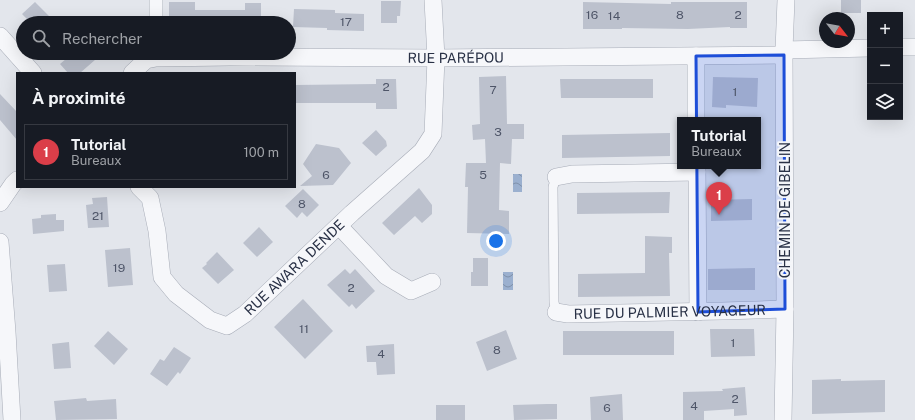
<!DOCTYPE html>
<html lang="fr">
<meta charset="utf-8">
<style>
:root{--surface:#171b24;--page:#20242c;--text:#f1f3f6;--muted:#9ea1a6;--line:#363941;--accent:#db3e49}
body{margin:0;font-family:"Public Sans",sans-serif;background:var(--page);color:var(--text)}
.controls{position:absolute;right:12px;top:12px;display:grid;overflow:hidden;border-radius:0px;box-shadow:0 4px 16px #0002}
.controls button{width:36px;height:36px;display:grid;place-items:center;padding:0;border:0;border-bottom:1px solid var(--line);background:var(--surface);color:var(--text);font:20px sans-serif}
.compass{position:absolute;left:819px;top:12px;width:36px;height:36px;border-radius:50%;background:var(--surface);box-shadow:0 4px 16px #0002;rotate:121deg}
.you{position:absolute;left:496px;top:241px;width:14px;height:14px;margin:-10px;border:3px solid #fff;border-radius:50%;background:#1a73e8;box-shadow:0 0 0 6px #1a73e833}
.badge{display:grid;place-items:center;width:26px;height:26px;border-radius:50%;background:var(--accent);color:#fff;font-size:13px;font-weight:700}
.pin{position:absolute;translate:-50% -33px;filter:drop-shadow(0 1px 2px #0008)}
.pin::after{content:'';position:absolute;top:21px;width:14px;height:12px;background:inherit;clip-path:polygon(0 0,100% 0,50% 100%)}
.popup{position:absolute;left:677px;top:117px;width:84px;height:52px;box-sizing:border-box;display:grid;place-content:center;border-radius:0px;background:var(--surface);filter:drop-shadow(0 1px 3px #0005);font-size:13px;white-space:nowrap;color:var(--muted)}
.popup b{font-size:15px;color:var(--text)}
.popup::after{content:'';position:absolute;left:50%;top:100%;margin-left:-8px;border:8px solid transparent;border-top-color:var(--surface)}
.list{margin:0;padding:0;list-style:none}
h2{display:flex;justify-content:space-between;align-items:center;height:52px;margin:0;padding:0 16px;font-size:17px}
h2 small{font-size:13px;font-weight:400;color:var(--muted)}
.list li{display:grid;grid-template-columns:26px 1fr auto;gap:12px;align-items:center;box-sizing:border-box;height:56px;margin:0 8px 8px;padding:0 8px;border:1px solid var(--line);border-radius:0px}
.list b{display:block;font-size:15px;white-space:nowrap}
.list p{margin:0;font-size:13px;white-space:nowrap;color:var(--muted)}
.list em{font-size:13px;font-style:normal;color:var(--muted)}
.icon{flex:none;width:22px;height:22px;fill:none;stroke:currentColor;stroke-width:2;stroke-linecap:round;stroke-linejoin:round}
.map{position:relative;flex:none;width:915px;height:420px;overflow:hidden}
.search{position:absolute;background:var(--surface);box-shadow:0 4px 16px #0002;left:16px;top:16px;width:280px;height:44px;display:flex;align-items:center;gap:10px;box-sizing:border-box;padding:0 14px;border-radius:22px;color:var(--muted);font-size:15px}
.panel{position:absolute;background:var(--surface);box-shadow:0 4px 16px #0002;left:16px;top:72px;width:280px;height:116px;border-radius:0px}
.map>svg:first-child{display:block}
.water{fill:url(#water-waves)}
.building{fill:#bcc1cd}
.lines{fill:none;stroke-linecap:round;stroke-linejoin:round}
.service-casing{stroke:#a7acb7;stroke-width:10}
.pedestrian-casing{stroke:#a7acb7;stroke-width:14}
.minor-casing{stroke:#a7acb7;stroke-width:18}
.service{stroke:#f6f7fa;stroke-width:9}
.pedestrian{stroke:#f6f7fa;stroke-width:13}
.minor{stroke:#f6f7fa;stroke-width:17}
.marked{fill:#1d4ed8;fill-opacity:0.2;stroke:#1d4ed8;stroke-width:3;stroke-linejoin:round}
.labels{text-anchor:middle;stroke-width:4;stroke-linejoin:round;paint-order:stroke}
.number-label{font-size:12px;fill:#4e5568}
.street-label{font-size:14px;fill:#293146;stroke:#f3f5f9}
</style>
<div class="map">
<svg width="915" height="420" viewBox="0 0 915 420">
<defs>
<pattern id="water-waves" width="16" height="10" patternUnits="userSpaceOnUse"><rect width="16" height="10" fill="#9bb0cf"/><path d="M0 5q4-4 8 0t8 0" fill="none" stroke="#7e90aa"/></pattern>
</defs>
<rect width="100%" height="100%" fill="#e3e6ec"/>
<path class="water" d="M513,174H522V192H513Z
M503,272H513V290H503Z"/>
<path class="building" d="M841,0H861V13H841Z
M381,1H401L400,16H397V23H381Z
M35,2L50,17L43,23H31L22,14Z
M169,2H195V10H245V3H261V23H169Z
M583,2L671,4V2H747V28H730V27L688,29L622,28V29H583Z
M294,9L335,10V13L364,14V31L327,30V28L293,27Z
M73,53H103L80,73H68L60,64Z
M506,76L507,124H524V139H512L511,164L500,163L499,210L509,211V234L467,233L468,187H465L466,163H486L485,139L473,140L472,125L480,124L479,77Z
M713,77L758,78L757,107L726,105V108L712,107Z
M376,79H396L397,109H376V103H295V85L376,84Z
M560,79H653V98H561Z
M0,94L17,112V140L0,120Z
M376,130L386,141L387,146L376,156L362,143Z
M670,133V156L562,158V135Z
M316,144L339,148L351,163L333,185L300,186L312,176L303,164Z
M419,188L432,205V214L422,223L415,216L394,235L382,223Z
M303,189L319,205L307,217L302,212L297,218L285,206Z
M670,192L669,213L577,214V193Z
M107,197L109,227L88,228L86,205L93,204L92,198Z
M752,199V220L711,221V200Z
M56,214V220H64V231L33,234L32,219L41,218V215Z
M259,227L273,242L257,257L243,243Z
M645,236L672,237V253H669L670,296L578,297V274L645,273Z
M130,248L133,285L108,287L105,250Z
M217,252L234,270L218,284L202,268L207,264L206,263Z
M473,258H488V286H471V272H473Z
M65,264L67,291L49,292L47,265Z
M755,268V290H708V269Z
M345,269L350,274L355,269L375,291L356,309L352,304L349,307L327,285Z
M303,299L333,331L305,359L274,327Z
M710,329H754L755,356L711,357Z
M506,330L517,359L487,371L476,342Z
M108,331L128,349L114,365L94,346Z
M563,331H674V355H563Z
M69,342L71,368L54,369L52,344Z
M394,344L395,374L377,375L376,362H367L366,346Z
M174,347L191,358L180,374L178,372L167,386L150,374L160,359L164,361Z
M841,379V381L885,380V412L812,414V380Z
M745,387L747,415L734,416V409L704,411V420H683V392L723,391L722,389Z
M622,394L623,420H591L590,397Z
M86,398L87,401L116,399L117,419L56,420L54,401Z
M547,404H557V419L514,420L513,405Z
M436,405H465V420H436Z"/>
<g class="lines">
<defs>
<path id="service" d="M556,312L554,302L553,187L556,177"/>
<path id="pedestrian" d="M156,23V0"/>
<g id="minor">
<path d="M0,36L33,73"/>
<path d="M900,47H915"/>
<path d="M784,50L870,48"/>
<path d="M696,56V120"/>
<path id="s1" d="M132,73L146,60L156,58L230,57L436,58L784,55"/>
<path d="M697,166L698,312"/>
<path d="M556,177L572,174L697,172"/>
<path id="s2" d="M139,187L150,198L157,231L162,277L176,294L210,320L227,326L245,314L352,213L422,151L433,134L436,58L433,0"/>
<path d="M0,203L13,184L17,180"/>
<path d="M339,226L386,276L411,291L432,282"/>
<path d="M0,242L7,332L12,420"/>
<path id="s3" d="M556,312L568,314L722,311L785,309"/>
<path d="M783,420L785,309L784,50L786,0"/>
</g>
</defs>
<use href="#service" class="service-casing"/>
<use href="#pedestrian" class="pedestrian-casing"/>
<use href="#minor" class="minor-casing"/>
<use href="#service" class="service"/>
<use href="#pedestrian" class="pedestrian"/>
<use href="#minor" class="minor"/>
</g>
<path class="marked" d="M784,55L785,309L698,312L696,56Z"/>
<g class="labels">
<g class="number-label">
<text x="592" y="19">16</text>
<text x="680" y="19">8</text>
<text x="738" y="19">2</text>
<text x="614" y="20">14</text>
<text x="346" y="26">17</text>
<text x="386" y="91">2</text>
<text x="493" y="94">7</text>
<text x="735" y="96">1</text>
<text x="498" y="136">3</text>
<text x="326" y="179">6</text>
<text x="483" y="179">5</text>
<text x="302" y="208">8</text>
<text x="98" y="220">21</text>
<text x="119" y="272">19</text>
<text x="351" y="292">2</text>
<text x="304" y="333">11</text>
<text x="733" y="347">1</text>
<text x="497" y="354">8</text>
<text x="381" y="358">4</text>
<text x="735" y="403">2</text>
<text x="694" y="410">4</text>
<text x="607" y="412">6</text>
</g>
<g class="street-label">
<text dy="5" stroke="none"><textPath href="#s1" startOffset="329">RUE PARÉPOU</textPath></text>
<text transform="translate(785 210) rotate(-90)" y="5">CHEMIN DE GIBELIN</text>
<text dy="5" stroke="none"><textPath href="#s2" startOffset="268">RUE AWARA DENDE</textPath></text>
<text dy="5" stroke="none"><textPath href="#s3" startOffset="114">RUE DU PALMIER VOYAGEUR</textPath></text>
</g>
</g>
</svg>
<div class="controls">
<button>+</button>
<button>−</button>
<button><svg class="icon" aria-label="layers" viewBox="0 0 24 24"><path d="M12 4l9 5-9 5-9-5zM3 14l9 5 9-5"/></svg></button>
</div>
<svg class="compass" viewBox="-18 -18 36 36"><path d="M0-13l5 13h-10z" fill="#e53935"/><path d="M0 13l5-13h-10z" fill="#9ea1a6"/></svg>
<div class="you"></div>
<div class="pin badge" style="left:719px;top:215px">1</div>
<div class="popup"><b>Tutorial</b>Bureaux</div>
<div class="search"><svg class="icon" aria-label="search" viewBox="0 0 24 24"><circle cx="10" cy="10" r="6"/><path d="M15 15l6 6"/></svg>Rechercher</div>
<section class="panel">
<h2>À proximité<small></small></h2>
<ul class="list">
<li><span class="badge">1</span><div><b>Tutorial</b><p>Bureaux</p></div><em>100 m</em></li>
</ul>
</section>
</div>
